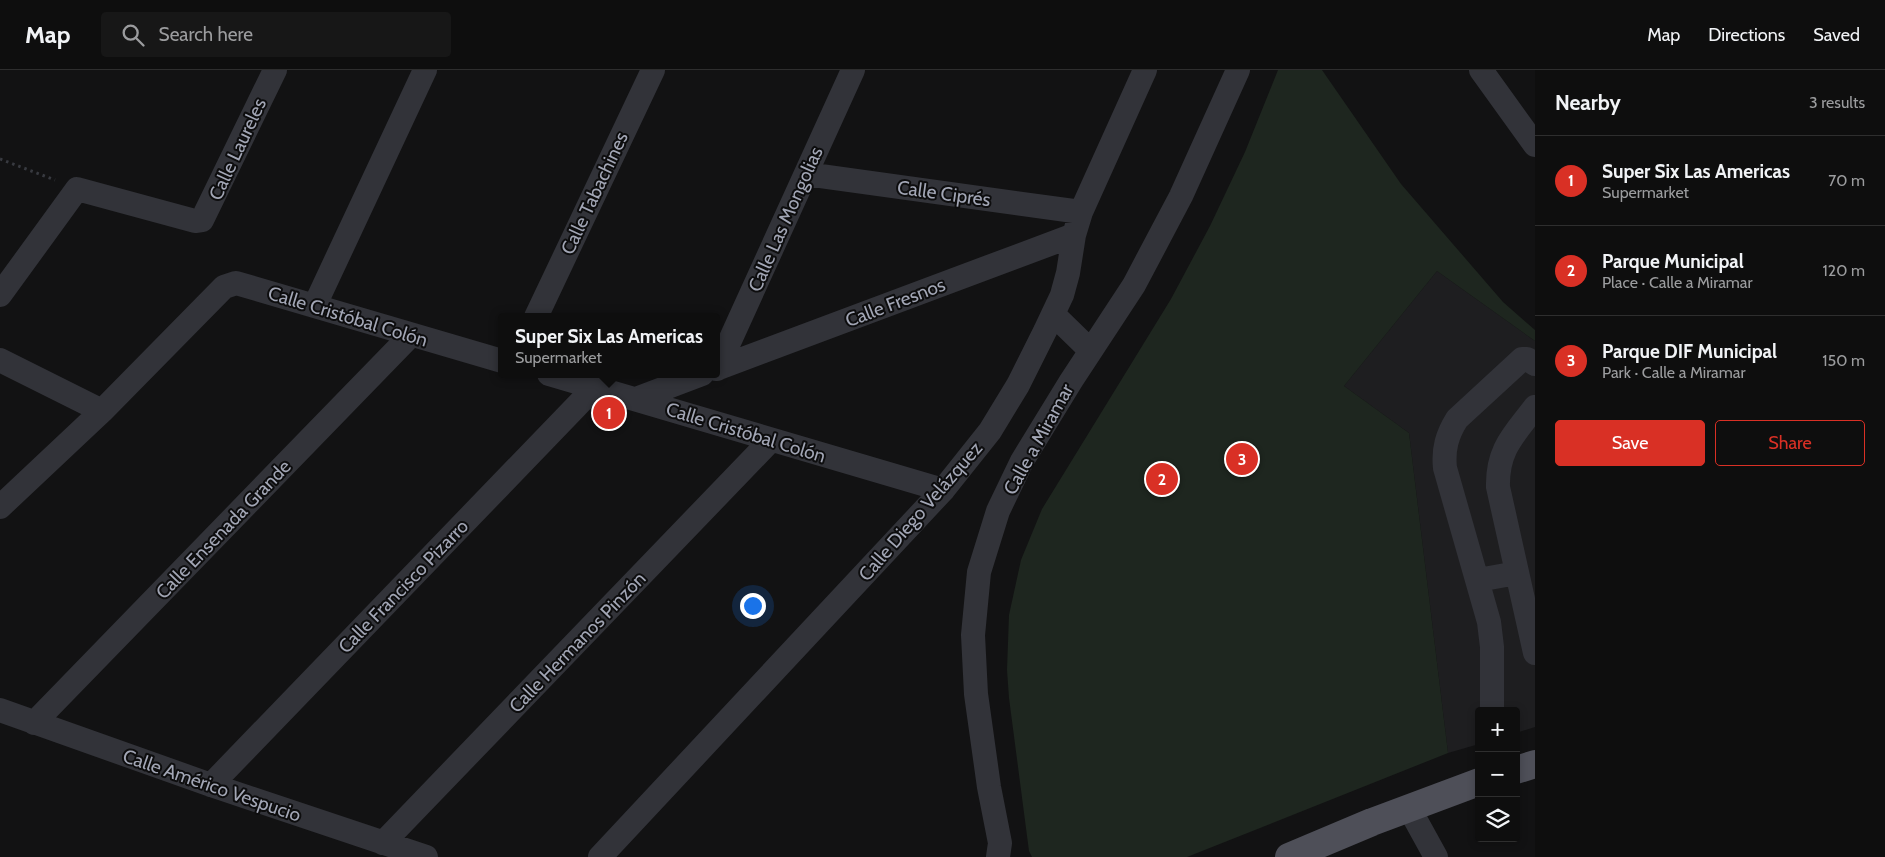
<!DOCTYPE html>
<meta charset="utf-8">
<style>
:root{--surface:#0e0e0e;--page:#171717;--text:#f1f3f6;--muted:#9b9c9e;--line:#2e2e2e;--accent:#d93025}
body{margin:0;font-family:Cabin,sans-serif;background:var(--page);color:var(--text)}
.controls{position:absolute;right:15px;bottom:15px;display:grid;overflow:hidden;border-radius:5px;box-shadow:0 2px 8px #0003}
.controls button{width:45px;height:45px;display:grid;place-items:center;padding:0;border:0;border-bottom:1px solid var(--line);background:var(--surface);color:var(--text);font:25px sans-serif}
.you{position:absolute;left:752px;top:535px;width:18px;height:18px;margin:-12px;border:4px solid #fff;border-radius:50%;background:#1a73e8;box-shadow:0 0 0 8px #1a73e833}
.badge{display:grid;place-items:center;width:32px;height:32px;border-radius:50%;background:var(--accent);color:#fff;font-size:16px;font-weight:700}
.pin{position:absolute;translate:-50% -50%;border:2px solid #fff;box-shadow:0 1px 5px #0006}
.popup{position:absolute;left:498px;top:243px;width:222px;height:65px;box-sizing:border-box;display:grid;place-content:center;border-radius:5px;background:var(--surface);filter:drop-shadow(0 1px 4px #0005);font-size:16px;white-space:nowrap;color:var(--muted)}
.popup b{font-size:19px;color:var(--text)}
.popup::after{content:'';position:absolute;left:50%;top:100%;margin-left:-10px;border:10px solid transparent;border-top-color:var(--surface)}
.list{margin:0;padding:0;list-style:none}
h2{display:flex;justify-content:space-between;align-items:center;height:65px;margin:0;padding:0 20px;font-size:21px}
h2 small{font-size:16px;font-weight:400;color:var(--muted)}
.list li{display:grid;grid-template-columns:32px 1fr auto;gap:15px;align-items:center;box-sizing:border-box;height:90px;padding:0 20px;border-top:1px solid var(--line)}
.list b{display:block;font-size:19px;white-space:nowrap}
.list p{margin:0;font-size:16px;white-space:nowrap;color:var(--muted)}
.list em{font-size:16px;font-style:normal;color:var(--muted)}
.actions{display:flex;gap:10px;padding:15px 20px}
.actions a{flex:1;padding:11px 0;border:1px solid var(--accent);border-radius:5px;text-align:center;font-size:18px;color:var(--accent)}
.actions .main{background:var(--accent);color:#fff}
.icon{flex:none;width:28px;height:28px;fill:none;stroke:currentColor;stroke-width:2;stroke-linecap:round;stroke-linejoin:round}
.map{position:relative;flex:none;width:1535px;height:787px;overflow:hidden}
header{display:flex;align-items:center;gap:30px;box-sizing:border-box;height:70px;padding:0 25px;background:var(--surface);border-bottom:1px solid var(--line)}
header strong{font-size:24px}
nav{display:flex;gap:28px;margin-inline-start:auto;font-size:18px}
.search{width:350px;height:45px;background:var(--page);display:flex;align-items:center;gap:12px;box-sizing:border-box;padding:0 18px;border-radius:5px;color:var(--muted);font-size:19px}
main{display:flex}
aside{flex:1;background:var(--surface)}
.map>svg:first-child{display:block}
.built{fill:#1e1e20}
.green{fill:#1e261f}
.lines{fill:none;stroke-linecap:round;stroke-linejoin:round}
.path{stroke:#383a40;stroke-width:3;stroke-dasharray:2.5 4;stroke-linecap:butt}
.minor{stroke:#323339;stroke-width:24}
.major{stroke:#4e4f58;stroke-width:28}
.labels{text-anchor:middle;stroke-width:4;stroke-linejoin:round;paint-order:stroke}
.street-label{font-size:19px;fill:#a2a6b5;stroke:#0d0d0e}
</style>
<header>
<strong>Map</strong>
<div class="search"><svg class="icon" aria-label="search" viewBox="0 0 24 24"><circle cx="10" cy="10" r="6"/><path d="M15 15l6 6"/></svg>Search here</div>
<nav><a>Map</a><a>Directions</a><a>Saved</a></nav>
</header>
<main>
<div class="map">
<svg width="1535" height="787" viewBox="0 0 1535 787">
<rect width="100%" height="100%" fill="#121213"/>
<path class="built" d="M1437,201L1535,271V657L1516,663V641H1479V674L1448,683L1409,363L1344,316Z"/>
<path class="green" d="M1278,0H1322L1401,114L1503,232L1535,260V271L1437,201L1344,316L1409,363L1448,683L1187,787H1032L1029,781L1009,628L1007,600L1009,545L1021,490L1042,439L1171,229L1210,156L1245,82Z"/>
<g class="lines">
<path class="path" d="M0,89L55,110"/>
<path class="minor" d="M1481,0L1535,75
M806,104L1081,142
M0,225L77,119L195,151L202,150L275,0
M315,235L425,0
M1053,244L1090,280
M536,247L653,0
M0,290L102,341
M716,299L1074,165
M717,299L853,0
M549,304L943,420
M636,329L702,304
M1535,337C1514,365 1497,379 1498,417L1535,583
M0,437L102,341L224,217L236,213L502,291
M1478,510L1517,503
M0,640L211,715L426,787
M1492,641V577L1489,552L1445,398C1443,379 1447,365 1457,349L1522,289H1527L1535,294
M34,653L411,265
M211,715L595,317
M1409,738L1436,787
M383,773L771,370
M600,787L943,420L990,361L1018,315L1045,261L1062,225L1068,203L1074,165L1081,142L1145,0
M998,787L1000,773L989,717L976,624L973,565L979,502L998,441L1022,391L1071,311L1134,215L1181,126L1238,0"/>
<path class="major" d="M1516,700L1535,694
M1289,787L1372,752L1479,712"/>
</g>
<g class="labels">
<g class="street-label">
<text transform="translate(237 79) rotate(-65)" y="7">Calle Laureles</text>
<text transform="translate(594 123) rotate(-65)" y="7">Calle Tabachines</text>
<text transform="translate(944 123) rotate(8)" y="7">Calle Ciprés</text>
<text transform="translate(785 149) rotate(-66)" y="7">Calle Las Mongolias</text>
<text transform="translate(895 232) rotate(-21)" y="7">Calle Fresnos</text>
<text transform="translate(348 246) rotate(17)" y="7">Calle Cristóbal Colón</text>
<text transform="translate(746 362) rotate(17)" y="7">Calle Cristóbal Colón</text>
<text transform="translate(1038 369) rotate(-61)" y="7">Calle a Miramar</text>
<text transform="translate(920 441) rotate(-49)" y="7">Calle Diego Velázquez</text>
<text transform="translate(223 459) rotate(-46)" y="7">Calle Ensenada Grande</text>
<text transform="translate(403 516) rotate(-46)" y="7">Calle Francisco Pizarro</text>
<text transform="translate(577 572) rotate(-46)" y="7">Calle Hermanos Pinzón</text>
<text transform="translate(212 715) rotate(19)" y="7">Calle Américo Vespucio</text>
</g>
</g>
</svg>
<div class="controls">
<button>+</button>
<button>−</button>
<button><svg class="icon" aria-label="layers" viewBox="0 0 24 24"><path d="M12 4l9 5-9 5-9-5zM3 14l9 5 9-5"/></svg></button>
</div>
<div class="you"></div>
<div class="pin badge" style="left:609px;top:343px">1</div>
<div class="popup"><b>Super Six Las Americas</b>Supermarket</div>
<div class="pin badge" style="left:1162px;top:409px">2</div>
<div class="pin badge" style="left:1242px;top:389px">3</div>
</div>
<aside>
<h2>Nearby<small>3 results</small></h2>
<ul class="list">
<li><span class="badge">1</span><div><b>Super Six Las Americas</b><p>Supermarket</p></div><em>70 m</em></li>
<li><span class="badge">2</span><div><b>Parque Municipal</b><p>Place · Calle a Miramar</p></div><em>120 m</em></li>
<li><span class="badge">3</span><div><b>Parque DIF Municipal</b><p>Park · Calle a Miramar</p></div><em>150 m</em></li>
</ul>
<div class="actions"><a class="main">Save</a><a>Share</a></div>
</aside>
</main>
